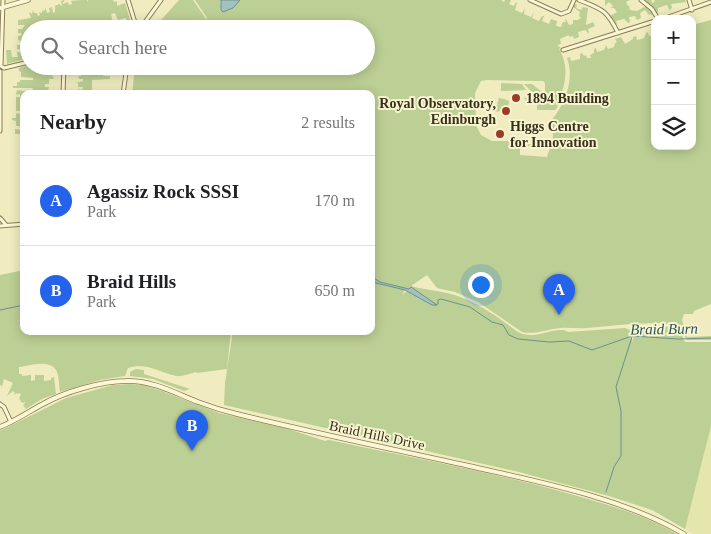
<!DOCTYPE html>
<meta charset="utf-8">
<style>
:root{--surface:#fff;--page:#f2f2f2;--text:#202124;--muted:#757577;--line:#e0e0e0;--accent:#2563eb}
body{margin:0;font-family:"Times New Roman",serif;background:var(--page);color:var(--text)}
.controls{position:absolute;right:15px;top:15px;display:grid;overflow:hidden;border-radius:10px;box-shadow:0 2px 12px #0003}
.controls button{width:45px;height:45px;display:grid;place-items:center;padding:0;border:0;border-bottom:1px solid var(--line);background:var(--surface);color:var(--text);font:25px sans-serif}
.you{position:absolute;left:480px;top:284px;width:18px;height:18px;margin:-12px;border:4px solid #fff;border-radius:50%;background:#1a73e8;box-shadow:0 0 0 8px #1a73e833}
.badge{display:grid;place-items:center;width:32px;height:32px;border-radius:50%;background:var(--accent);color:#fff;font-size:16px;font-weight:700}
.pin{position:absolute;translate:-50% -41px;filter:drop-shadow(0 1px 2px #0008)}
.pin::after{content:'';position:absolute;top:26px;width:18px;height:15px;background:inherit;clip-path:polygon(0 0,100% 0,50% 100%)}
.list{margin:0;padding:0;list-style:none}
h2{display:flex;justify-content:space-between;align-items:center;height:65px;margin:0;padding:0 20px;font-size:21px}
h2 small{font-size:16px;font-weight:400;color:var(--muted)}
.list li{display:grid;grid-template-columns:32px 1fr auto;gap:15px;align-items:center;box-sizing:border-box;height:90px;padding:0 20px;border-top:1px solid var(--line)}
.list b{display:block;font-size:19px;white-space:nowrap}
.list p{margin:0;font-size:16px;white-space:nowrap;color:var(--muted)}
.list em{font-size:16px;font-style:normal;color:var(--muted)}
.icon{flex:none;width:28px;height:28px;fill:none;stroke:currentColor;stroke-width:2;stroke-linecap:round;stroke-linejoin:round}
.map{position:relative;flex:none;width:711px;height:534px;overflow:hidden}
.search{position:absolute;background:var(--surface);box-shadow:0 2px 12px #0003;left:20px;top:20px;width:355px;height:55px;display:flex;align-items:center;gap:12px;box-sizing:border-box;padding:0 18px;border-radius:28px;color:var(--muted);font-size:19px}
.panel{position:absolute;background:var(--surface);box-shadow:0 2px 12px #0003;left:20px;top:90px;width:355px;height:245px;border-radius:10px}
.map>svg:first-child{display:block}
.farmland{fill:#e4e6ad}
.green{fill:#bccf94}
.water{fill:#a3c2bf;stroke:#6a918f}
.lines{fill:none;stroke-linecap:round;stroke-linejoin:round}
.stream{stroke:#6a918f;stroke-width:1}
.minor-casing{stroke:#8a7d57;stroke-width:5}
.tertiary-casing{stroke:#8a7d57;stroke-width:5.5}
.minor{stroke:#fbf7d4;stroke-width:3}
.tertiary{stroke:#fbf7d4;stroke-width:4}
.poi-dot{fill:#9d3c24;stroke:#f7f4d0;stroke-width:2}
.labels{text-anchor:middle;stroke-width:4;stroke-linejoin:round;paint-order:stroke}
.poi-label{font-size:14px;font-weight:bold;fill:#39301c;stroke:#f7f4d0;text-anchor:start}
.street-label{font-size:14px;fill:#39301c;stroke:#f7f4d0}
.water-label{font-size:15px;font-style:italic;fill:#2b535a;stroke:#f7f4d0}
</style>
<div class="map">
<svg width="711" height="534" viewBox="0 0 711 534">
<rect width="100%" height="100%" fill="#f0ecc0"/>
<path class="farmland" d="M711,426V534H693L685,529Z"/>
<path class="green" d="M63,0L65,1L63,2V4L68,2L69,5L72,4L71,1C76,0 81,0 87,0L88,2V0H113L114,2L117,1V6L125,3L132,26L127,29L126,18L118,20L115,13L111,14L114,28L110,22L99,25L100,28L96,29L95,25L85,29L69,27L68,29H29V58L7,64L6,50H11L12,57H18L17,52H20V49H17V45H23V50H26V43L18,40V36H20L22,34L21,33H18V29H22L25,25H18V20L31,18L29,12L32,14L33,10L34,13H37L38,16L40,15L39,12L42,13V11L45,10V7L47,13L50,12L49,8L52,7L53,13L55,12V6L59,4L62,6L61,1Z
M179,0H193L206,19L207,18L195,0H221L220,4L233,8L240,0H501L504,2L505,0H511L509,4L514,6L516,2L517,3L515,10L522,13L525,8L524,14L531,17L534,12L532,18L539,21L542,16H544L542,21L549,24L551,19L557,21L556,26L561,27L563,22H566L565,19H566L569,25L573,24V20H578L581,18L579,16L580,12L573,7L575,4L577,5L576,8L581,10L583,7L588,8L586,25L593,22L595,26L588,29L589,34L585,30L578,32L579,37L574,39L573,36L569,37V35L560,39L561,44L557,45L561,48L559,49C571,69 564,87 557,108L555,110H537V103L543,104L545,101V83L543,81L487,80L481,81L475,93L476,125L481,135L492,141H528L527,144H534V146H520V155L547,157C552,140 556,142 550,122C565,105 575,79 567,58L570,57L571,61L580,59V54L582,53L584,56L586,55L587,58H591L590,55L594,53V49L596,48L597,52L604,50L606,45L608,49L614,47L615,43L617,42L615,39L621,37L625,44L633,39V37L636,36L637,40L644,38L646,33L648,32L649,36L655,35V146H692V25L711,20V304L694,311L693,314H684L682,320L687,337L711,336V340H687L680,328C666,318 606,327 587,328C578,329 569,327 560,328C547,329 536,335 522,332L478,302L455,292L437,288L427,275L411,286C429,291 450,291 467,300C481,306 495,315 507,324C513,328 516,332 523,334C538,339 558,325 568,332L625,328L632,331V342L637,326L673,327L680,331L685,342H711V426L685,529L652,510L609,496L519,472L224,405L225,383L233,331H371V279L376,283L405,290L402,295L407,291L430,304L436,305L411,287L409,289L380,282L371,276V94H132L135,66H366V29H153Z
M605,0H630L626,2L628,6L637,3L629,6L630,10L637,11L646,6L654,14L649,15L645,10L640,13L641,18L637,20L635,16L629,17L630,22L628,23L624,19L616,21L617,24H615L610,16L617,12L614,8H611L613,6L609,2L605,6Z
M644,0H652L651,1L653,3L655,1L654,0H685L686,2L671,4L672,8L669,10L667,5L658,8V14Z
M29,65L33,66L34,72L35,71V66H44L46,72L50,71L51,74L54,73L53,70L56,69L55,66H60V74L52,75L54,79H49V84H45V87H49L47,94H24V134H15V129L22,130L19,126H16V121L12,120V118H16V113L20,114V111H16V97H20V94L16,95L17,90L32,92L33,88H13V86H17V82H20V80H33V78L21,77V72L19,71V68Z
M74,66H105H103L101,71L103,72V76H110V79L92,80V94L72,93L78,92V89L82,90L83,87H78V83H75L83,81V79H79L78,76H81V73L78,74L79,69L74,68Z
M501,83L522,84L526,90L501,91Z
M524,84H532L542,92L534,100L527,101L524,98L530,97L531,91Z
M499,98L504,99L509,101L508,111L487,112V105H497Z
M24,270V331H231L227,369L197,373L196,372C191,373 182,377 176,376C160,372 145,362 128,368L125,376L100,380L60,392C59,386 59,377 57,372C51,358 29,366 19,367V374H22V376L31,375V381L35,380V375H44V381L51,380V378L54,377L56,394L42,399L26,409L23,405L26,402L22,403L19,398L21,395L20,393L18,394L17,393L13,395L15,393L13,391L7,396L13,383L4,379L0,394L2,386L0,385V275Z
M136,369L144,370V374L190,389L184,391L153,379L130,376V372Z
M131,384L144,385L162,391L219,413L285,428L325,441L329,440C405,456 481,470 556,490C598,502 639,512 677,534H0V431L66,398L113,385Z"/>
<path class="water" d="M221,0H240L233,8L223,12L221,10Z
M371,276L380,282L409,289L411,287L437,305H432L405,290L376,283L371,279Z"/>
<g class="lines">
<path class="stream" d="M435,305L438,304V300L441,299L470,307L492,322L503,325L509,335L518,339L549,342L569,341L592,350L632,336L678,339L711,338
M0,310L24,305
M606,492L614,467L621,456V411L616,387L632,337"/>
<defs>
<path id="minor" d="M3,0L1,66L4,68L29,62
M128,0L137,29
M530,0L561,14L569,11L574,0
M579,0C602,9 607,10 618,33
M641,0L652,9L658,19
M689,0L692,10
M663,19L711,2
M140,29L161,0
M563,50L655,21
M0,71V131
M63,94L64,66
M123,94L127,66
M0,218L6,225
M0,226L24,224
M0,404L4,407L11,422"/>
<path id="tertiary" d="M0,8L28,0
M0,427C15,421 28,412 43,404C64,392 102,381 126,381C152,380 175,393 198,402C211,407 224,411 237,414C314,433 392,449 469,466C539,482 621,497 684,534"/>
</defs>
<use href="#minor" class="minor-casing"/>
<use href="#tertiary" class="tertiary-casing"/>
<use href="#minor" class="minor"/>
<use href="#tertiary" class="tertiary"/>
</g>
<g class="poi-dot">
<circle cx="516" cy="98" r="5"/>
<circle cx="506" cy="111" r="5"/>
<circle cx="500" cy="134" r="5"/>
</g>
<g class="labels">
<g class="poi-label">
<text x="526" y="103">1894 Building</text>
<text x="496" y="108" text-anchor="end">Royal Observatory,<tspan x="496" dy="16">Edinburgh</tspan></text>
<text x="510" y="131">Higgs Centre<tspan x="510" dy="16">for Innovation</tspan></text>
</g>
<g class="street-label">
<text transform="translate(377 435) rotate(12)" y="5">Braid Hills Drive</text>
</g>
<g class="water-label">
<text transform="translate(664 329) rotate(-1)" y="5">Braid Burn</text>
</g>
</g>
</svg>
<div class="controls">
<button>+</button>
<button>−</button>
<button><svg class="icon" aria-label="layers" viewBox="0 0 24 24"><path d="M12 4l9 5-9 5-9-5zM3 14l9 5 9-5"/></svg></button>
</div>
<div class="you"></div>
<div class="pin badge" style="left:559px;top:315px">A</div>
<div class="pin badge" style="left:192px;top:451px">B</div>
<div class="search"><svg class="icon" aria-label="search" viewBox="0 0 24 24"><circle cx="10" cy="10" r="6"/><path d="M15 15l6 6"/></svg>Search here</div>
<section class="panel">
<h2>Nearby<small>2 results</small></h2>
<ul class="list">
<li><span class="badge">A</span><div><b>Agassiz Rock SSSI</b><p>Park</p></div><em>170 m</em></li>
<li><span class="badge">B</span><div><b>Braid Hills</b><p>Park</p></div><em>650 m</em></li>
</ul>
</section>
</div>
